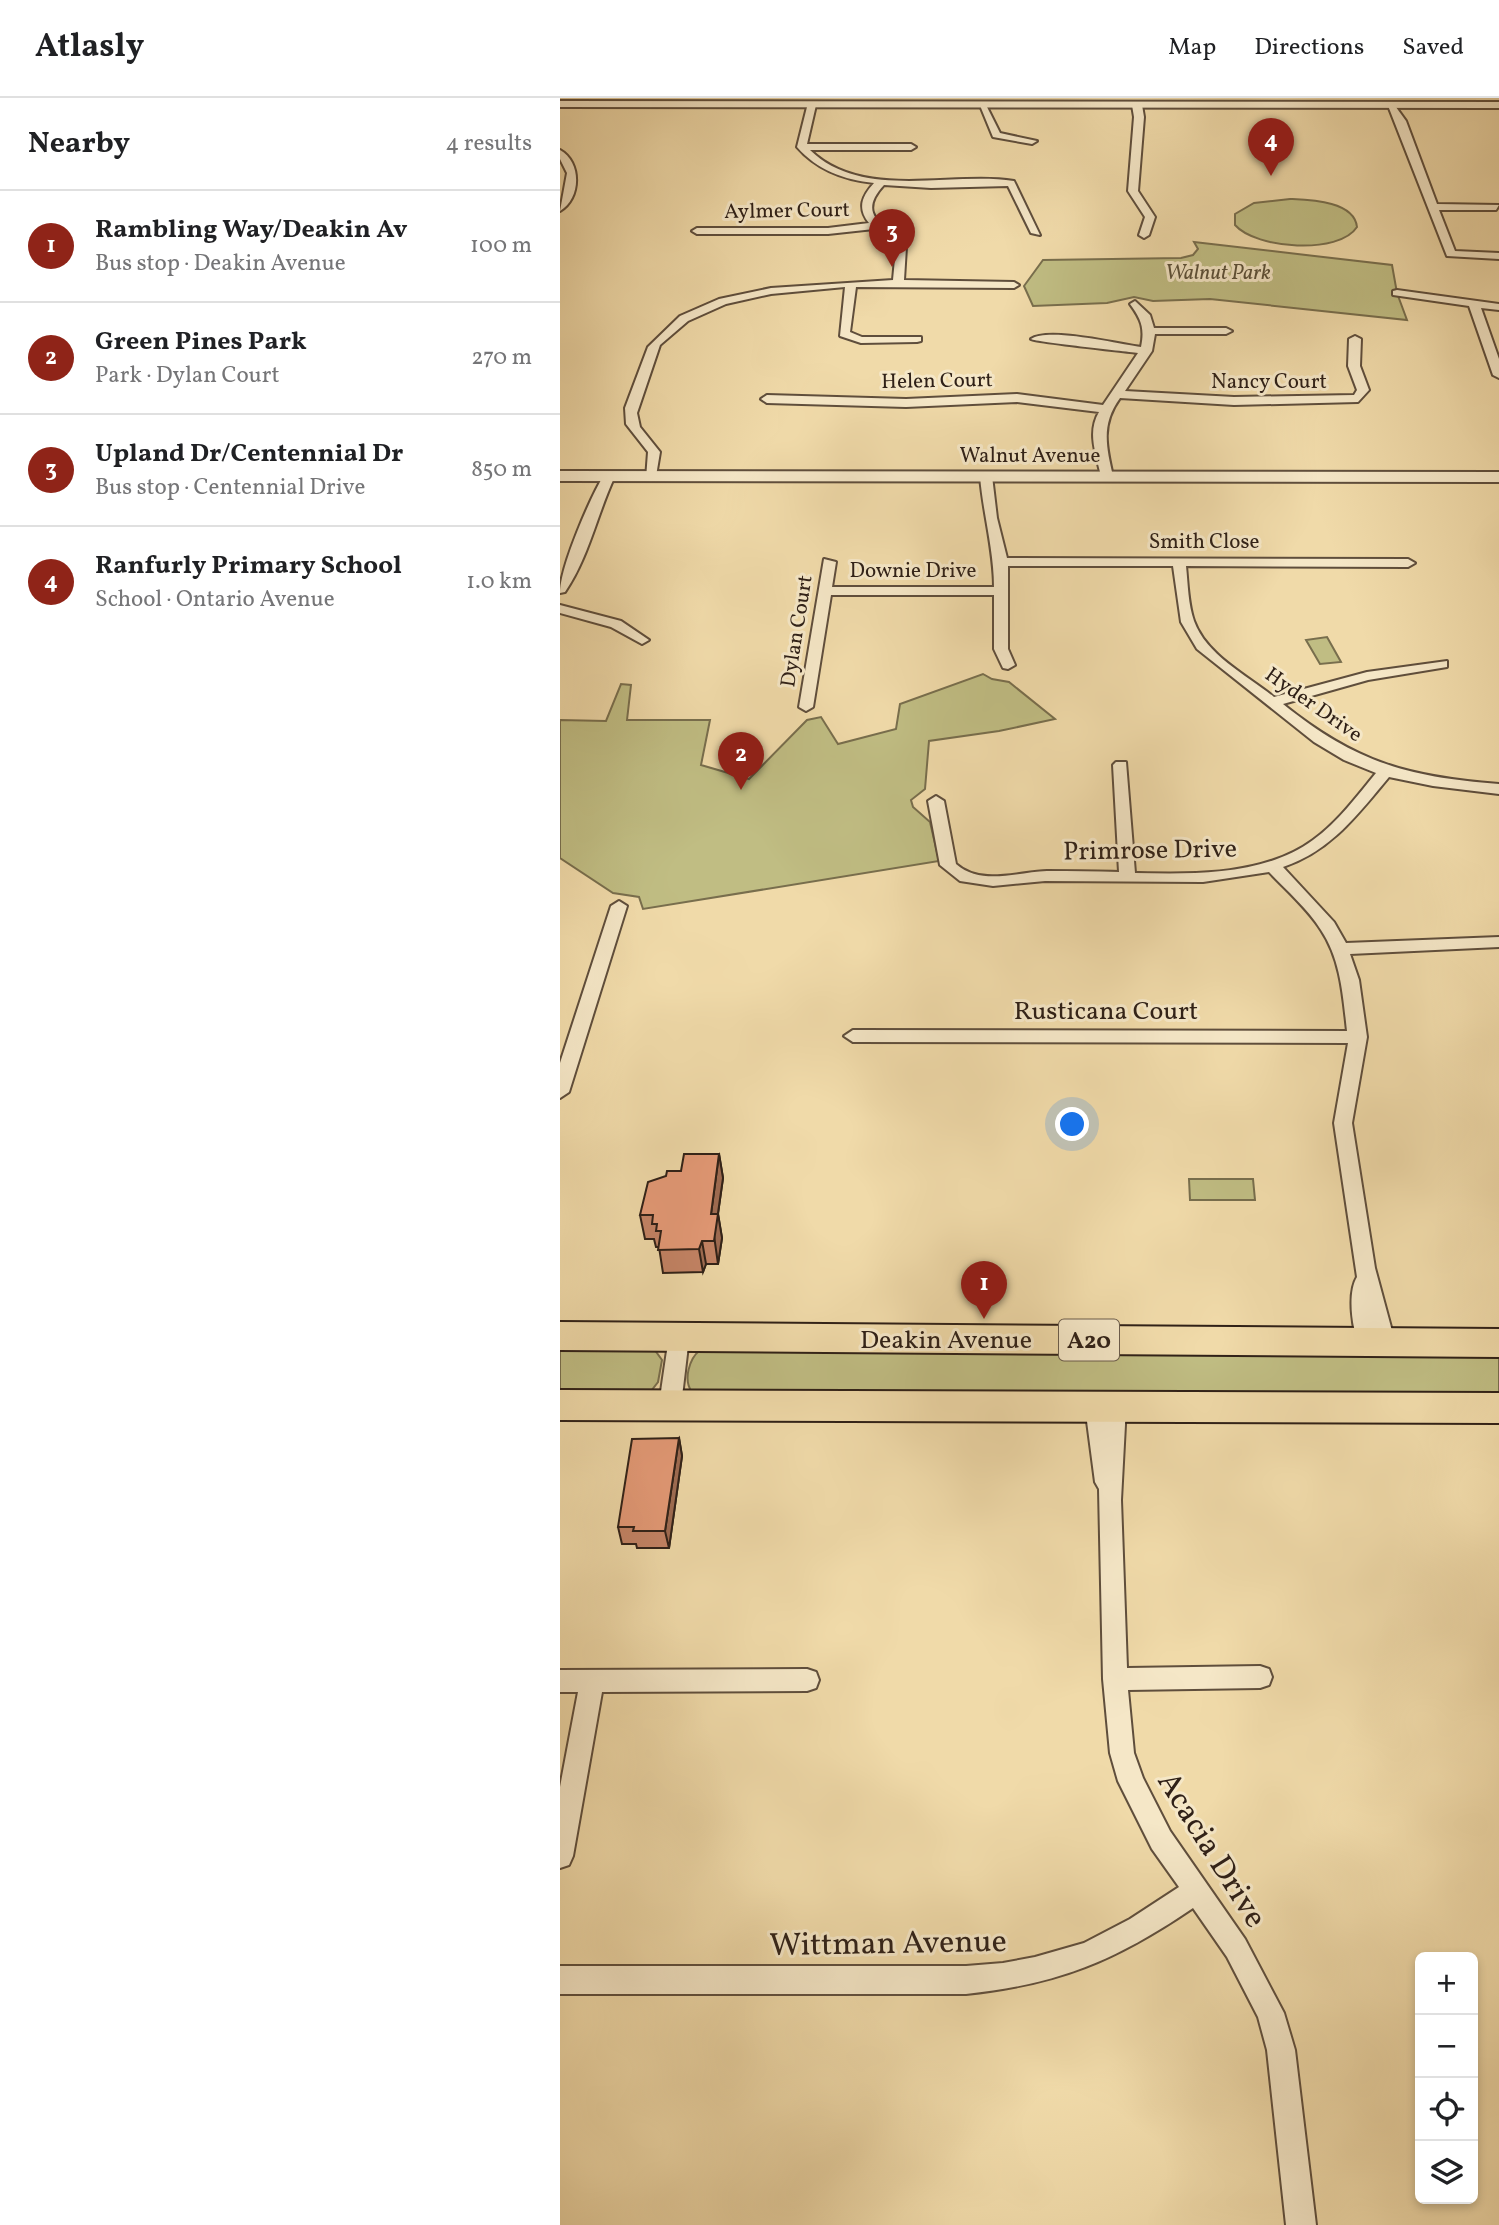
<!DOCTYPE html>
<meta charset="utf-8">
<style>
:root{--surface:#fff;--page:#f2f2f2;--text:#202124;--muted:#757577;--line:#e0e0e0;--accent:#8f2418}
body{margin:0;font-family:Vollkorn,serif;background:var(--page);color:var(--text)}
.controls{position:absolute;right:21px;bottom:21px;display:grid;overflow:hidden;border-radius:10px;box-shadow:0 4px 10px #0003}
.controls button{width:63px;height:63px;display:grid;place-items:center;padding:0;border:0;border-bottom:2px solid var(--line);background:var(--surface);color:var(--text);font:35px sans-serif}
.you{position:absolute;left:513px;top:1027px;width:24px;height:24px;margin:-18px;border:5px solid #fff;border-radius:50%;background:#1a73e8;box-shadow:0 0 0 10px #1a73e833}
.badge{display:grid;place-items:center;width:46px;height:46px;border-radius:50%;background:var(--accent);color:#fff;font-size:23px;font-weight:700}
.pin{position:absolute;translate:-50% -58px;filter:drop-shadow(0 2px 4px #0008)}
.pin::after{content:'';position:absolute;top:37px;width:24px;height:21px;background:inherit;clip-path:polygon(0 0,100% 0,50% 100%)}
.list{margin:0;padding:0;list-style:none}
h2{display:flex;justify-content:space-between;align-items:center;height:91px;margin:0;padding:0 28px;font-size:30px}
h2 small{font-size:23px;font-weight:400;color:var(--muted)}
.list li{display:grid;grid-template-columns:46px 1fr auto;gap:21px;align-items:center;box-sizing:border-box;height:112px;padding:0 28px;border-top:2px solid var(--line)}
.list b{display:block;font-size:26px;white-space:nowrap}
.list p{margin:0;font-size:23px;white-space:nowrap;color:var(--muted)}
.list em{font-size:23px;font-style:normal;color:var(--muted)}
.icon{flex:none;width:38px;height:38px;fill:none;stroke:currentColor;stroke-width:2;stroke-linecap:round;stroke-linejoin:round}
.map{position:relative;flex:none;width:939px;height:2127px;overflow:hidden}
header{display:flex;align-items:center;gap:42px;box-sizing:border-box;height:98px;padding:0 35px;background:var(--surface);border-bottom:2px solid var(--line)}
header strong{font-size:33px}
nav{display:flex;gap:38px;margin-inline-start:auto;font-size:24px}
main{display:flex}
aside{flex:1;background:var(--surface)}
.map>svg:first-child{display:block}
.green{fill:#c0bd83;stroke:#786e4d;stroke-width:2}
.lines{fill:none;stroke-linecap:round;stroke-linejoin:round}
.minor-casing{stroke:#5f4e3c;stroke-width:4}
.tertiary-casing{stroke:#5f4e3c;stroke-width:4}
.trunk-casing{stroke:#2f2017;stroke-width:4}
.minor{fill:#f5e7c7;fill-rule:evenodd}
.tertiary{fill:#f5e7c7;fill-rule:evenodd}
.trunk{fill:#f0daa9;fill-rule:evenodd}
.wall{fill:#c58466;stroke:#2f2017;stroke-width:2}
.shaded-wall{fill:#a06c53;stroke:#2f2017;stroke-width:2}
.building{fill:#e59a77;stroke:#2f2017;stroke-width:2}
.labels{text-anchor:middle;stroke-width:6;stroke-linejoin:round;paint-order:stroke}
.far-street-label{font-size:21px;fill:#2f2017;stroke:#f5e7c7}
.far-park-label{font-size:21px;font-style:italic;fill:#5a4f37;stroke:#f5e7c7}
.shield{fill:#f5e7c7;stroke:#6a5c4c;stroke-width:2}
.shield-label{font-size:24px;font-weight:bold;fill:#2f2017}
.street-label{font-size:26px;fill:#2f2017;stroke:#f5e7c7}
.near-street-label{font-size:32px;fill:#2f2017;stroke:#f5e7c7}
</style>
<header>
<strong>Atlasly</strong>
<nav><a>Map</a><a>Directions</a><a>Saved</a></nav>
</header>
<main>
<aside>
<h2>Nearby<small>4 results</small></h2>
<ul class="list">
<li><span class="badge">1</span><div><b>Rambling Way/Deakin Av</b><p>Bus stop · Deakin Avenue</p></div><em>100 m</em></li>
<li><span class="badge">2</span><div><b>Green Pines Park</b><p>Park · Dylan Court</p></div><em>270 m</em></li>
<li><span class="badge">3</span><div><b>Upland Dr/Centennial Dr</b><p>Bus stop · Centennial Drive</p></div><em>850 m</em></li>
<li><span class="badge">4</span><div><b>Ranfurly Primary School</b><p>School · Ontario Avenue</p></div><em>1.0 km</em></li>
</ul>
</aside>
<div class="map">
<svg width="939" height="2127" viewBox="0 0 939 2127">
<rect width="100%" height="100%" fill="#f0daa9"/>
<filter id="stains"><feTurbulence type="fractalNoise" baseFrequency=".00286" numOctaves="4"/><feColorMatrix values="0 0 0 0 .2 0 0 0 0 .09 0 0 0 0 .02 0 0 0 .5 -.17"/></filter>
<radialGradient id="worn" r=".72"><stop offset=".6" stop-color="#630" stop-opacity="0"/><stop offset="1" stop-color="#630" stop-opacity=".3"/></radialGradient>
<path class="green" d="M730,101C750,102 794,103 797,129C779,157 696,151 675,127V116L694,105Z
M634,144L832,167L837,195L847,222L650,201L593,203L574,199L547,205L473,208L464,188L483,162L621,160L633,157L638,151Z
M767,539L781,564L760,566L746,542Z
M423,576L432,581L449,584L495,621L439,633L369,643L365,691L351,702L353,709L370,724L379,763L83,811L79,799L53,795L0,760V622L46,623L61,586L71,587L67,622H150L141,667L189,681L247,622L261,619L278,646L336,631L340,606Z
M629,1081H693L695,1102H630Z
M0,1249L94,1251L102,1262L98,1284L91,1293L0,1297Z
M140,1252L939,1255V1299L132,1294C123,1282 129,1261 140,1252Z"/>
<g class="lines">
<defs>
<path id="minor" d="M577,4L582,7L584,19L578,93L595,119L589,137L584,140L579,137L585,119L568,93L574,19L572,7Z
M248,5L256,7L247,46H351L356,49L351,52H250C302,103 391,73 454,83L480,137L471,135L448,88L371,90L324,87C295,118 326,127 346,149L344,182L454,184L459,187L454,190L296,189L290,234L302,239H361V243L357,244L301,245L280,238L285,189L211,196L166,206L128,223L100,247L77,315L80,329L100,354L96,378L86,381L88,354L66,326L65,310L88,249L120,218L159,201L211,190L333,182L336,150L314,131L268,136H137L132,133L137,130H268L309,125C297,110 302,98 314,85C284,82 257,72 237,49Z
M419,5H425L440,35L477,43L472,46L433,39Z
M827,5H833L846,23L877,106L939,107L936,112H879L895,153L939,155V161L887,158Z
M0,52C22,64 21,101 0,113L7,75L0,61Z
M837,192L939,206V212L921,210L939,261V280L933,277L909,208L833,197V193Z
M575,203L590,217L594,230H666L672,233L666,236H595L592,253L565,293L674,299L794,297L797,292L788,268L789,241L795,238L801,241L800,268L809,292L798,304L674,307L560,300C541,326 546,348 553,378L547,382L541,378C536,356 527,334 539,314L457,304L346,309L207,305L201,301L207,297L346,301L457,296L543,307L578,255C563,253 476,244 471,241C488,229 559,246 581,249C585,230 581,221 570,206Z
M426,374L432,378L437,420L447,460L848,461L855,465L848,469L626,468C628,487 628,506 634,523C646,557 688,578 714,599L807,574L887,563V569L808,582L723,606C795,664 847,679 939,686V696L873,688L829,679C798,716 771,753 723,769L774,824L786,845L939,839V849L790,856L799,882L807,939L792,1025L815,1170L835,1244L832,1250H801C792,1234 787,1195 797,1179L774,1025L788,945L293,944L284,938L293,932L787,933C783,898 781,862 761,832C748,811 726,792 709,774L643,784L485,783L433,788L400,783L380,767L368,703L376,698L384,703L396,766C421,788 457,774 487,773C511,773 535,773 559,774L553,667L556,664H566L575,775C634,776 704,778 753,742C778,724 797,698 816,675L784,662L754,644L637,551L621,524L613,468H448V551L455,567L448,571L443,570L434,551V497H271L253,609L246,613L239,609L264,461L276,464L272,489H434C434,452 423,415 420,378Z
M45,375L55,378C37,416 29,459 5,494L0,495C0,469 30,400 45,375Z
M0,507L61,523L89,542L82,546L51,529L0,515Z
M59,803L67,808L9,994L0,1000V965L51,808Z
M119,1231L126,1233L129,1239L121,1307L118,1313L110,1316L102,1313L99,1307L109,1239L112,1233Z
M536,1299L546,1306L555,1299L563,1302L566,1308L561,1402L567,1570L700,1568L709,1571L712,1579L709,1587L700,1590L568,1592L574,1655L583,1680L610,1733L685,1841L724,1915L735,1952L756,2127H726L707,1952L698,1919L667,1859L633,1810C555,1863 499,1886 406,1896H0V1868H406L443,1865L475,1859L524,1845L570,1821L619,1789L592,1751L558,1683L550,1655L543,1581L539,1391L535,1384L525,1308L528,1302Z
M247,1571L256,1574L259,1582L256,1590L247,1593L42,1594L13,1758L9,1767L0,1770V1689L18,1594H0V1572Z"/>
<path id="tertiary" d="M0,3L939,4V10L0,9Z
M0,373L939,374V384L0,383Z"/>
<path id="trunk" d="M0,1224L939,1231V1259L0,1252Z
M0,1292L939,1295V1325L0,1322Z"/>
</defs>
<use href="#minor" class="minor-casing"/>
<use href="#tertiary" class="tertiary-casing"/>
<use href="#trunk" class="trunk-casing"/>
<use href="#minor" class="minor"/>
<use href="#tertiary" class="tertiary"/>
<use href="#trunk" class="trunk"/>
</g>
<path class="wall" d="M159,1056L163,1080L158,1116L162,1140L158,1166H146L143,1174L103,1175L99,1149H96L94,1141H85L80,1117L121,1073Z
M119,1340L122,1358L109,1450H77L76,1446H62L58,1429Z"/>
<path class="shaded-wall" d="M159,1056L163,1080L157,1122L158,1116L162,1140L158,1166L151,1116Z
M142,1143L146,1166L143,1174L139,1151Z
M119,1340L122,1358L109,1450L105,1433Z"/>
<path class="building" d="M124,1056H159L151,1116H158L154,1143H142L139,1151L98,1152L101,1133H96L97,1126H92L93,1117H80L88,1084L106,1078L107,1073H121Z
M119,1340L105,1433H73L74,1429H58L72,1341Z"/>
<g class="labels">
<g class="far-street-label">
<text transform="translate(227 112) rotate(-1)" y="7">Aylmer Court</text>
<text transform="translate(377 282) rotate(-1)" y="7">Helen Court</text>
<text x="709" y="290">Nancy Court</text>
<text x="470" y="364">Walnut Avenue</text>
<text x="644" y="450">Smith Close</text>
<text x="353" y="479">Downie Drive</text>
<text transform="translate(236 533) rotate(-81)" y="7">Dylan Court</text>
<text transform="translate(754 606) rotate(35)" y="7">Hyder Drive</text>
</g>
<g class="far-park-label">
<text x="658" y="181">Walnut Park</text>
</g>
<rect class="shield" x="499" y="1221.5" width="60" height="41" rx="5"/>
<g class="shield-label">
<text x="529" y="1250">A20</text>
</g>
<g class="street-label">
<text transform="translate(590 751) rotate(-1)" y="9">Primrose Drive</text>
<text x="546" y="921">Rusticana Court</text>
<text x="386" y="1250">Deakin Avenue</text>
</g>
<g class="near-street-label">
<text transform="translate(653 1751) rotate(58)" y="11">Acacia Drive</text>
<text transform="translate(328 1844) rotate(-1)" y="11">Wittman Avenue</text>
</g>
</g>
<rect width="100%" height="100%" filter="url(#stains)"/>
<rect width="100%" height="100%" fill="url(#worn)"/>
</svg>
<div class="controls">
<button>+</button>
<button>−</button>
<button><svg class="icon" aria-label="locate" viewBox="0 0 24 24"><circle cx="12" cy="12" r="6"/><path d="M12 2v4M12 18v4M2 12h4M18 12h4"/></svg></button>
<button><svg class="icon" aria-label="layers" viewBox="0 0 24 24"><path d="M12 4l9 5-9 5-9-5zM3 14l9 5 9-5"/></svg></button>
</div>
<div class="you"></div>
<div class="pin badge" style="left:424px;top:1221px">1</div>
<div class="pin badge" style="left:181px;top:692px">2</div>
<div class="pin badge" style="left:332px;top:169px">3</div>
<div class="pin badge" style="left:711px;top:78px">4</div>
</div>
</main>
